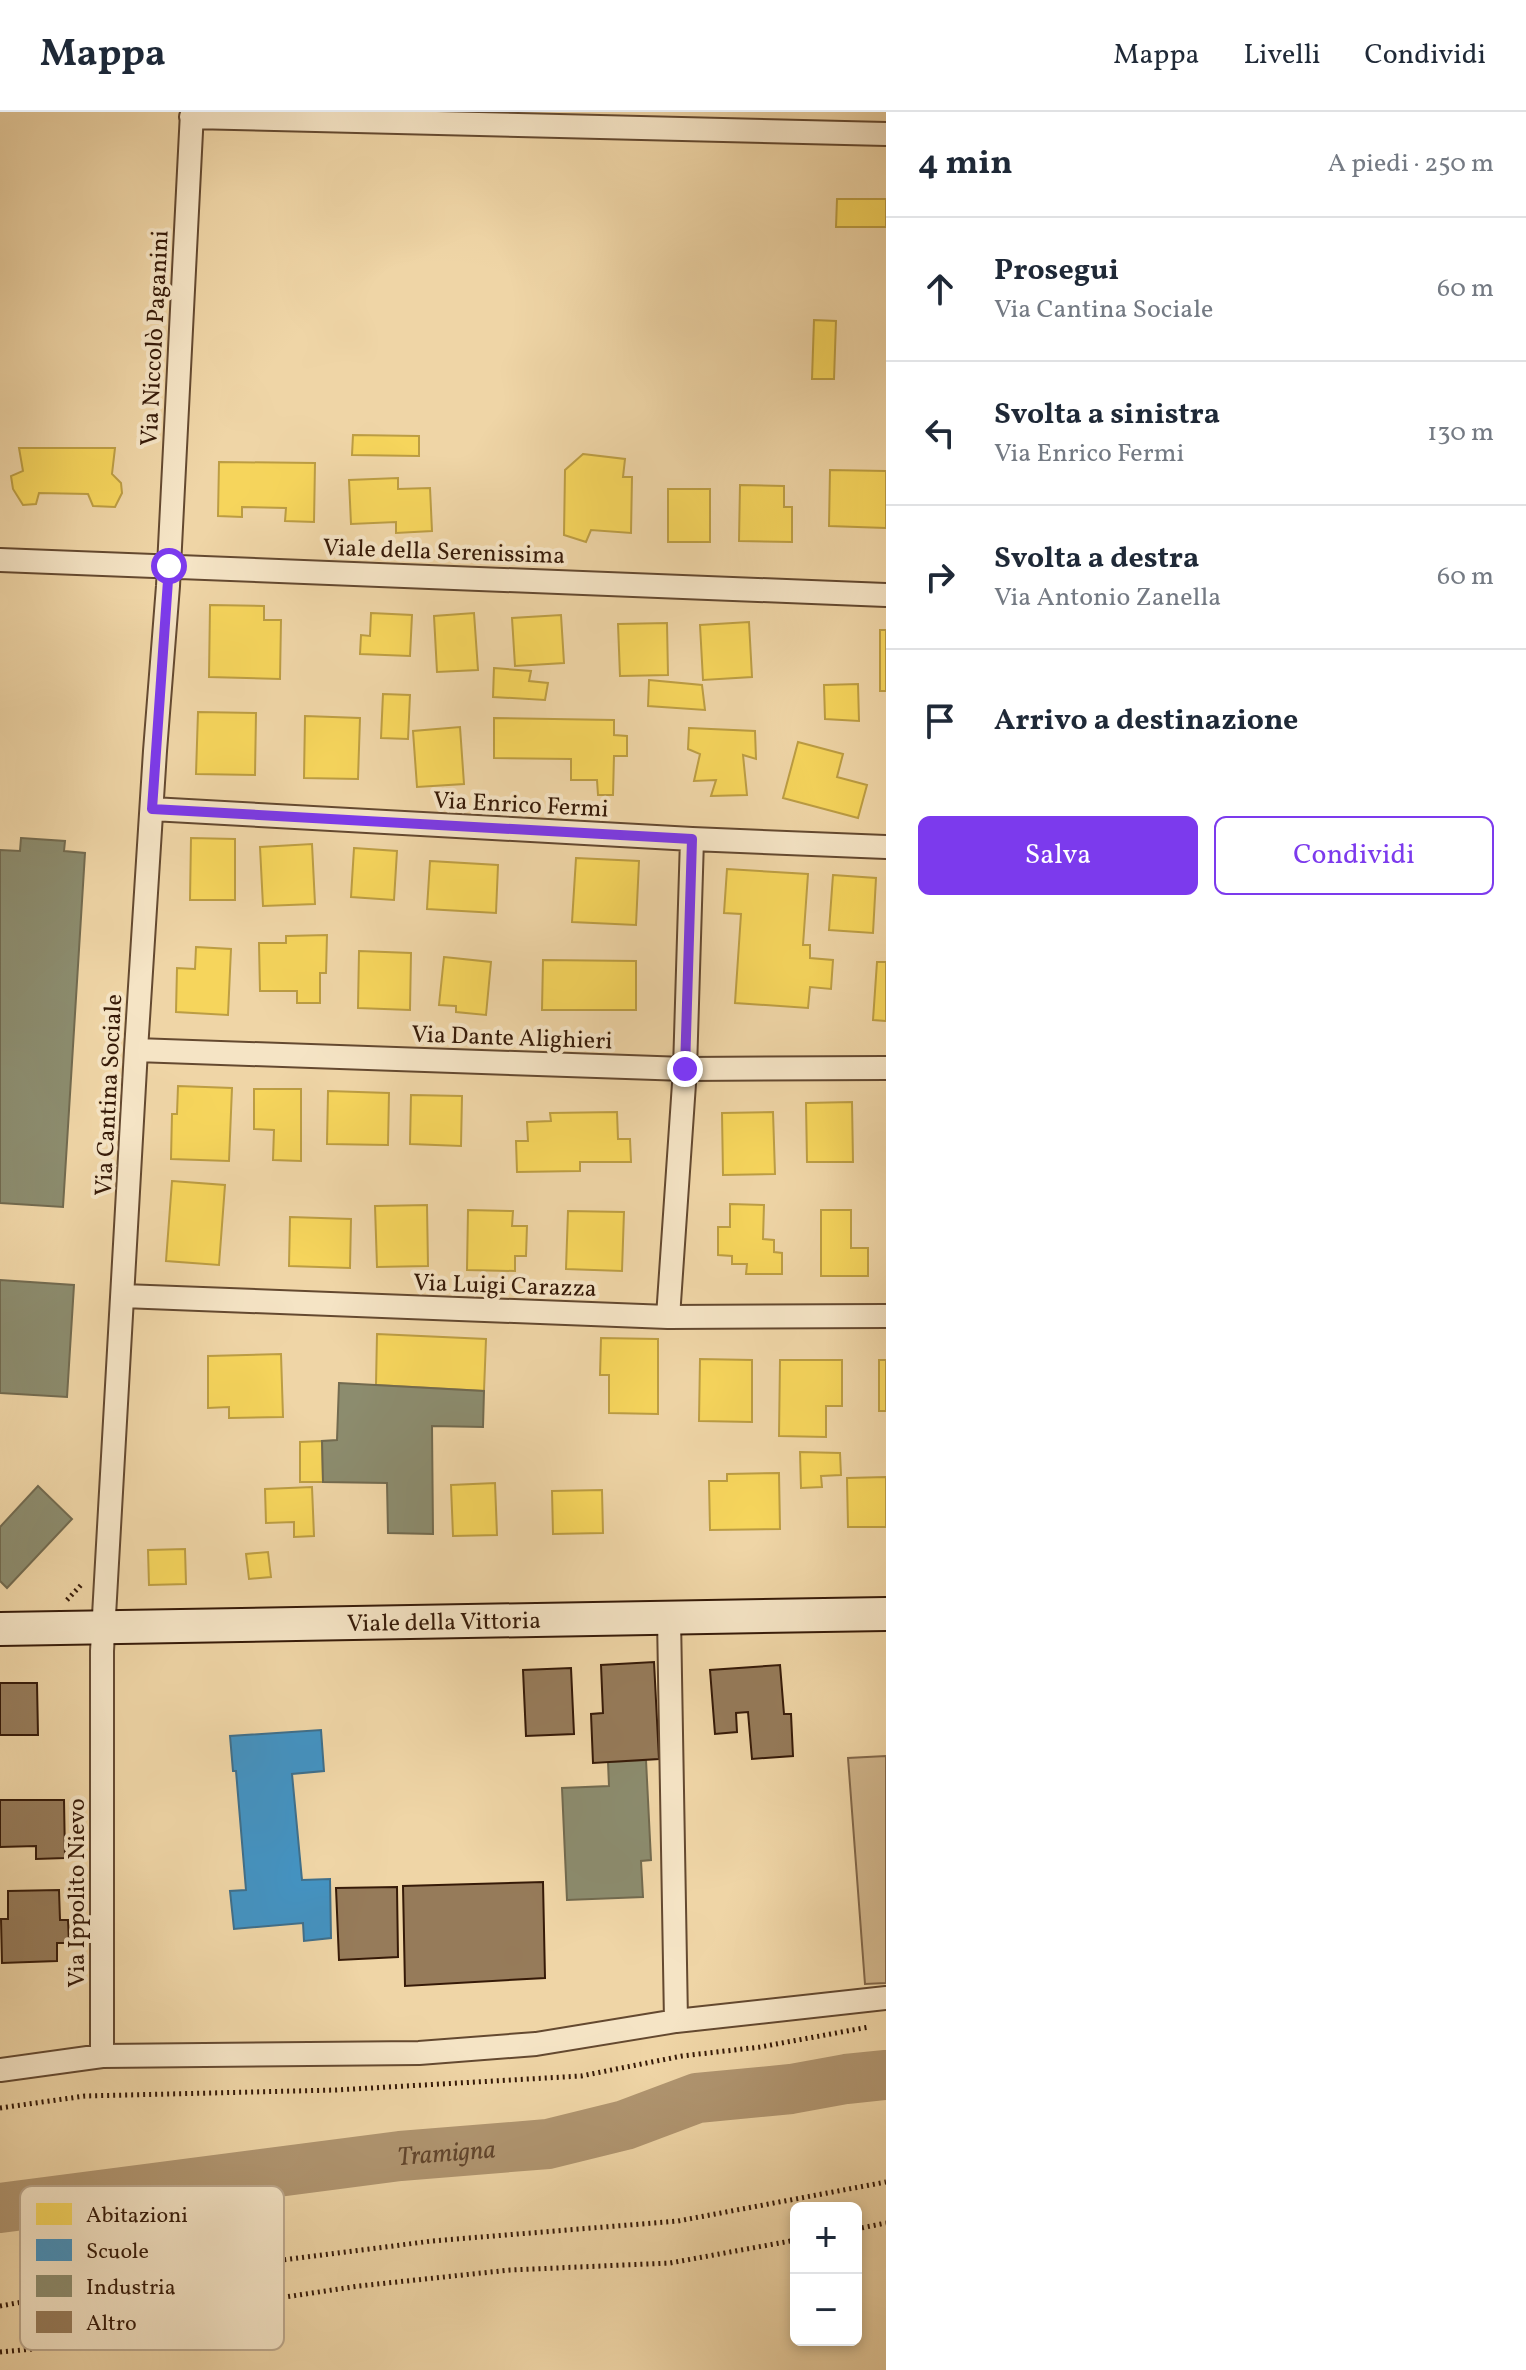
<!DOCTYPE html>
<html lang="it">
<meta charset="utf-8">
<style>
:root{--surface:#fff;--page:#f6f6f7;--text:#1f2937;--muted:#747a83;--line:#e0e1e3;--accent:#7c3aed}
body{margin:0;font-family:Vollkorn,serif;background:var(--page);color:var(--text)}
.controls{position:absolute;right:24px;bottom:24px;display:grid;overflow:hidden;border-radius:12px;box-shadow:0 4px 12px #0003}
.controls button{width:72px;height:72px;display:grid;place-items:center;padding:0;border:0;border-bottom:2px solid var(--line);background:var(--surface);color:var(--text);font:40px sans-serif}
.stop{position:absolute;width:24px;height:24px;margin:-18px;border:6px solid #7c3aed;border-radius:50%;background:#fff}
.stop.end{background:#7c3aed;border-color:#fff;box-shadow:0 2px 8px #0008}
.list{margin:0;padding:0;list-style:none}
h2{display:flex;justify-content:space-between;align-items:center;height:104px;margin:0;padding:0 32px;font-size:34px}
h2 small{font-size:26px;font-weight:400;color:var(--muted)}
.list li{display:grid;grid-template-columns:52px 1fr auto;gap:24px;align-items:center;box-sizing:border-box;height:144px;padding:0 32px;border-top:2px solid var(--line)}
.list b{display:block;font-size:30px;white-space:nowrap}
.list p{margin:0;font-size:26px;white-space:nowrap;color:var(--muted)}
.list em{font-size:26px;font-style:normal;color:var(--muted)}
.actions{display:flex;gap:16px;padding:24px 32px}
.actions a{flex:1;padding:18px 0;border:2px solid var(--accent);border-radius:12px;text-align:center;font-size:28px;color:var(--accent)}
.actions .main{background:var(--accent);color:#fff}
.icon{flex:none;width:44px;height:44px;fill:none;stroke:currentColor;stroke-width:2;stroke-linecap:round;stroke-linejoin:round}
.map{position:relative;flex:none;width:886px;height:2258px;overflow:hidden}
header{display:flex;align-items:center;gap:48px;box-sizing:border-box;height:112px;padding:0 40px;background:var(--surface);border-bottom:2px solid var(--line)}
header strong{font-size:38px}
nav{display:flex;gap:44px;margin-inline-start:auto;font-size:28px}
main{display:flex}
aside{flex:1;background:var(--surface)}
.map>svg:first-child{display:block}
.green{fill:#d0b58b;stroke:#83684a;stroke-width:2}
.homes{fill:#f6d55c;stroke:#bc9d43;stroke-width:2}
.schools{fill:#4393c3;stroke:#3f6f8b;stroke-width:2}
.industry{fill:#8c8c6e;stroke:#726a4f;stroke-width:2}
.lines{fill:none;stroke-linecap:round;stroke-linejoin:round}
.river{stroke:#b09570;stroke-width:50}
.building{fill:#967b5a;stroke:#361a08;stroke-width:2}
.street-casing{stroke:#644930;stroke-width:26}
.secondary-casing{stroke:#361a08;stroke-width:36}
.path{stroke:#361a08;stroke-width:5;stroke-dasharray:2 4;stroke-linecap:butt}
.street{stroke:#f5e4c5;stroke-width:22}
.secondary{stroke:#f5e4c5;stroke-width:32}
.route{stroke:#7c3aed;stroke-width:10}
.labels{text-anchor:middle;stroke-width:8;stroke-linejoin:round;paint-order:stroke}
.street-label{font-size:24px;fill:#361a08;stroke:#f5e4c5}
.water-label{font-size:26px;font-style:italic;fill:#61452c;stroke:#f5e4c5}
.key{fill:#f5e4c5;stroke:#bca78c;stroke-width:2}
.key-label{font-size:22px;fill:#361a08}
</style>
<header>
<strong>Mappa</strong>
<nav><a>Mappa</a><a>Livelli</a><a>Condividi</a></nav>
</header>
<main>
<div class="map">
<svg width="886" height="2258" viewBox="0 0 886 2258">
<rect width="100%" height="100%" fill="#efd5a6"/>
<filter id="stains"><feTurbulence type="fractalNoise" baseFrequency=".0025" numOctaves="4"/><feColorMatrix values="0 0 0 0 .2 0 0 0 0 .09 0 0 0 0 .02 0 0 0 .5 -.17"/></filter>
<radialGradient id="worn" r=".72"><stop offset=".6" stop-color="#630" stop-opacity="0"/><stop offset="1" stop-color="#630" stop-opacity=".3"/></radialGradient>
<path class="green" d="M886,1644V1871L865,1872L848,1646Z"/>
<path class="homes" d="M837,87H886V115H836Z
M814,208L836,209L834,267H812Z
M353,323L419,324V344L352,343Z
M19,336H115L112,362L121,371L122,381L115,395L93,394L88,382L39,381L36,392L23,393L13,377L11,364L23,359Z
M583,342L625,347L623,365H632L631,421L591,418L586,430L564,423L565,358Z
M219,350L315,351L314,410L285,409L286,396L242,395V405L218,404Z
M830,358L886,359V416L829,414Z
M398,366V377L430,376L432,419L396,421V410L351,412L349,368Z
M740,373L784,374V395H792V430L739,429Z
M668,377H710V430H668Z
M210,493L264,494V508H281L280,567L209,565Z
M371,501L412,503L410,544L360,542L361,523L370,524Z
M474,501L478,558L437,560L434,504Z
M561,503L564,551L515,554L512,506Z
M749,510L752,565L703,568L700,513Z
M667,511L668,563L620,564L618,512Z
M880,518H886V579H880Z
M494,556L531,559L529,569L548,571L545,588L493,585Z
M649,568L702,573L705,598L648,594Z
M858,572L859,609L825,607L824,573Z
M383,582L410,583L408,627L381,626Z
M198,600L256,601L255,663L196,662Z
M305,604L360,606L358,667L304,666Z
M494,606L614,608V623L627,624V644H614L613,683H598L597,668H571V647L494,646Z
M460,615L464,672L417,675L413,619Z
M689,616L755,619L756,647L743,643L747,683L711,684L716,668L694,669L700,642L688,637Z
M798,630L843,642L837,665L867,673L858,706L783,686Z
M191,726L235,727V788H190Z
M312,732L315,792L263,794L260,735Z
M354,736L397,739L394,788L351,785Z
M576,746L639,749L636,813L572,810Z
M430,749L498,753L496,801L427,797Z
M727,757L808,762L803,833H810V846L833,848L831,877L810,875L808,896L735,891L741,802L724,801Z
M833,763L876,766L873,821L829,818Z
M327,823L326,861H320V891H297V879H260L259,831H286V824Z
M196,835L231,837L228,903L176,900L177,856L195,857Z
M359,839L411,841L410,898L358,896Z
M444,845L491,850L486,903L456,900V894L439,893Z
M543,848L636,849V898H542Z
M877,850H886V909L873,908Z
M178,974L232,976L229,1049L171,1047L172,1002H177Z
M254,977H301V1049L273,1048L274,1018L254,1017Z
M328,979L389,981L388,1033L327,1032Z
M411,983L462,984L461,1034L410,1032Z
M852,990L853,1050H807L806,991Z
M617,1000L618,1027H630L631,1050H580V1059L517,1060L516,1029H528L527,1010L551,1009L550,1001Z
M773,1000L775,1062L723,1063L722,1001Z
M172,1069L225,1073L219,1153L166,1149Z
M730,1092L764,1093L763,1127L774,1128V1140L782,1141V1162H746L747,1152H732V1144L718,1143V1115H730Z
M427,1093L428,1154L377,1155L375,1094Z
M468,1098L513,1099L512,1114H527L526,1144H515V1159L467,1158Z
M821,1098H851V1136H868V1164H821Z
M568,1099L624,1100L622,1159L566,1157Z
M290,1105L351,1107L350,1156L289,1154Z
M377,1222L486,1227L484,1279L376,1273Z
M601,1226L658,1227V1302L609,1301V1263H600Z
M281,1242L283,1305L229,1306V1295L208,1296V1244Z
M700,1247L752,1248V1310L699,1309Z
M780,1248H842V1294H826V1325L779,1324Z
M879,1248H886V1299H879Z
M322,1329L323,1370H300V1330Z
M800,1340L840,1341L841,1363L821,1364L822,1375L801,1376Z
M779,1361L780,1417L710,1418L709,1369H727V1362Z
M886,1365V1415H848L847,1366Z
M495,1371L497,1423L453,1424L451,1373Z
M312,1375L314,1424L294,1425V1410L266,1411L265,1377Z
M602,1378L603,1421L553,1422L552,1379Z
M185,1437L186,1472L149,1473L148,1438Z
M268,1440L271,1465L249,1467L246,1442Z"/>
<path class="schools" d="M321,1618L324,1659L292,1662L302,1768L330,1767L331,1826L304,1829L303,1811L234,1817L230,1779L246,1778L236,1659H233L230,1624Z"/>
<path class="industry" d="M21,726L65,729L64,739L85,741L63,1095L0,1091V738L20,739Z
M0,1168L74,1173L67,1285L0,1281Z
M339,1271L484,1279L483,1315L432,1314L433,1422L388,1421L387,1371L323,1370L322,1329L337,1328Z
M38,1374L72,1407L7,1476L0,1469V1415Z
M646,1648L651,1748L641,1749L643,1785L567,1788L562,1676L609,1674L608,1650Z"/>
<g class="lines">
<path class="river" id="s1" d="M0,2096L400,2044L548,2032L625,2013L697,1986L791,1977L846,1967L886,1963"/>
</g>
<path class="building" d="M654,1550L659,1647L593,1651L591,1602L603,1601L601,1553Z
M780,1553L784,1602H791L793,1644L752,1647L748,1600L736,1601L737,1620L715,1622L710,1558Z
M571,1556L574,1622L526,1624L523,1558Z
M0,1571H37L38,1623H0Z
M0,1688H64L65,1746L36,1747V1734L0,1735Z
M543,1770L545,1866L405,1874L403,1774Z
M397,1775L398,1845L339,1848L336,1776Z
M59,1778L60,1808H68L69,1831H57V1849L2,1851L1,1807H8V1779Z"/>
<g class="lines">
<defs>
<path id="street" d="M191,5L886,22
M0,448L886,483
M152,697L692,727L886,735
M136,938L685,957L886,956
M123,1184L668,1205L886,1204
M668,1205L685,957L692,727
M669,1506L676,1909
M102,1944V1539L136,938L155,639L168,474L192,0
M0,1958L102,1944L419,1941L536,1932L676,1909L886,1886"/>
<g id="secondary">
<path id="s2" d="M0,1517L886,1502"/>
</g>
</defs>
<use href="#street" class="street-casing"/>
<use href="#secondary" class="secondary-casing"/>
<path class="path" d="M67,1488L82,1472
M0,1996L85,1984L336,1978L581,1964L682,1944L760,1935L869,1915
M856,2117L886,2111
M0,2194L203,2158L432,2129L678,2109L886,2070
M0,2240L33,2237L158,2204L359,2174L510,2158L670,2151L796,2128"/>
<use href="#street" class="street"/>
<use href="#secondary" class="secondary"/>
</g>
<g class="lines">
<path class="route" d="M169,454L152,697L692,727L685,957"/>
</g>
<g class="labels">
<g class="street-label">
<text transform="translate(154 226) rotate(-87)" y="8">Via Niccolò Paganini</text>
<text transform="translate(444 439) rotate(2)" y="8">Viale della Serenissima</text>
<text transform="translate(521 692) rotate(3)" y="8">Via Enrico Fermi</text>
<text transform="translate(512 925) rotate(2)" y="8">Via Dante Alighieri</text>
<text transform="translate(108 983) rotate(-87)" y="8">Via Cantina Sociale</text>
<text transform="translate(505 1173) rotate(2)" y="8">Via Luigi Carazza</text>
<text dy="8" stroke="none"><textPath href="#s2" startOffset="444">Viale della Vittoria</textPath></text>
<text transform="translate(76 1781) rotate(-90)" y="8">Via Ippolito Nievo</text>
</g>
<g class="water-label">
<text dy="9" stroke="none"><textPath href="#s1" startOffset="450">Tramigna</textPath></text>
</g>
</g>
<rect x="20" y="2074" width="264" height="164" rx="12" class="key"/>
<rect x="36" y="2091" width="36" height="22" fill="#f6d55c"/>
<rect x="36" y="2127" width="36" height="22" fill="#4393c3"/>
<rect x="36" y="2163" width="36" height="22" fill="#8c8c6e"/>
<rect x="36" y="2199" width="36" height="22" fill="#967b5a"/>
<g class="key-label">
<text x="86" y="2110">Abitazioni</text>
<text x="86" y="2146">Scuole</text>
<text x="86" y="2182">Industria</text>
<text x="86" y="2218">Altro</text>
</g>
<rect width="100%" height="100%" filter="url(#stains)"/>
<rect width="100%" height="100%" fill="url(#worn)"/>
</svg>
<div class="controls">
<button>+</button>
<button>−</button>
</div>
<div class="stop" style="left:169px;top:454px"></div>
<div class="stop end" style="left:685px;top:957px"></div>
</div>
<aside>
<h2>4 min<small>A piedi · 250 m</small></h2>
<ul class="list">
<li><svg class="icon" aria-label="ahead" viewBox="0 0 24 24"><path d="M12 20V5M6 11l6-6 6 6"/></svg><div><b>Prosegui</b><p>Via Cantina Sociale</p></div><em>60 m</em></li>
<li><svg class="icon" aria-label="left" viewBox="0 0 24 24"><path d="M17 20v-9H6M10 6l-5 5 5 5"/></svg><div><b>Svolta a sinistra</b><p>Via Enrico Fermi</p></div><em>130 m</em></li>
<li><svg class="icon" aria-label="right" viewBox="0 0 24 24"><path d="M7 20v-9h11M14 6l5 5-5 5"/></svg><div><b>Svolta a destra</b><p>Via Antonio Zanella</p></div><em>60 m</em></li>
<li><svg class="icon" aria-label="arrive" viewBox="0 0 24 24"><path d="M6 21V4h12l-3 4 3 4H6"/></svg><div><b>Arrivo a destinazione</b></div></li>
</ul>
<div class="actions"><a class="main">Salva</a><a>Condividi</a></div>
</aside>
</main>
